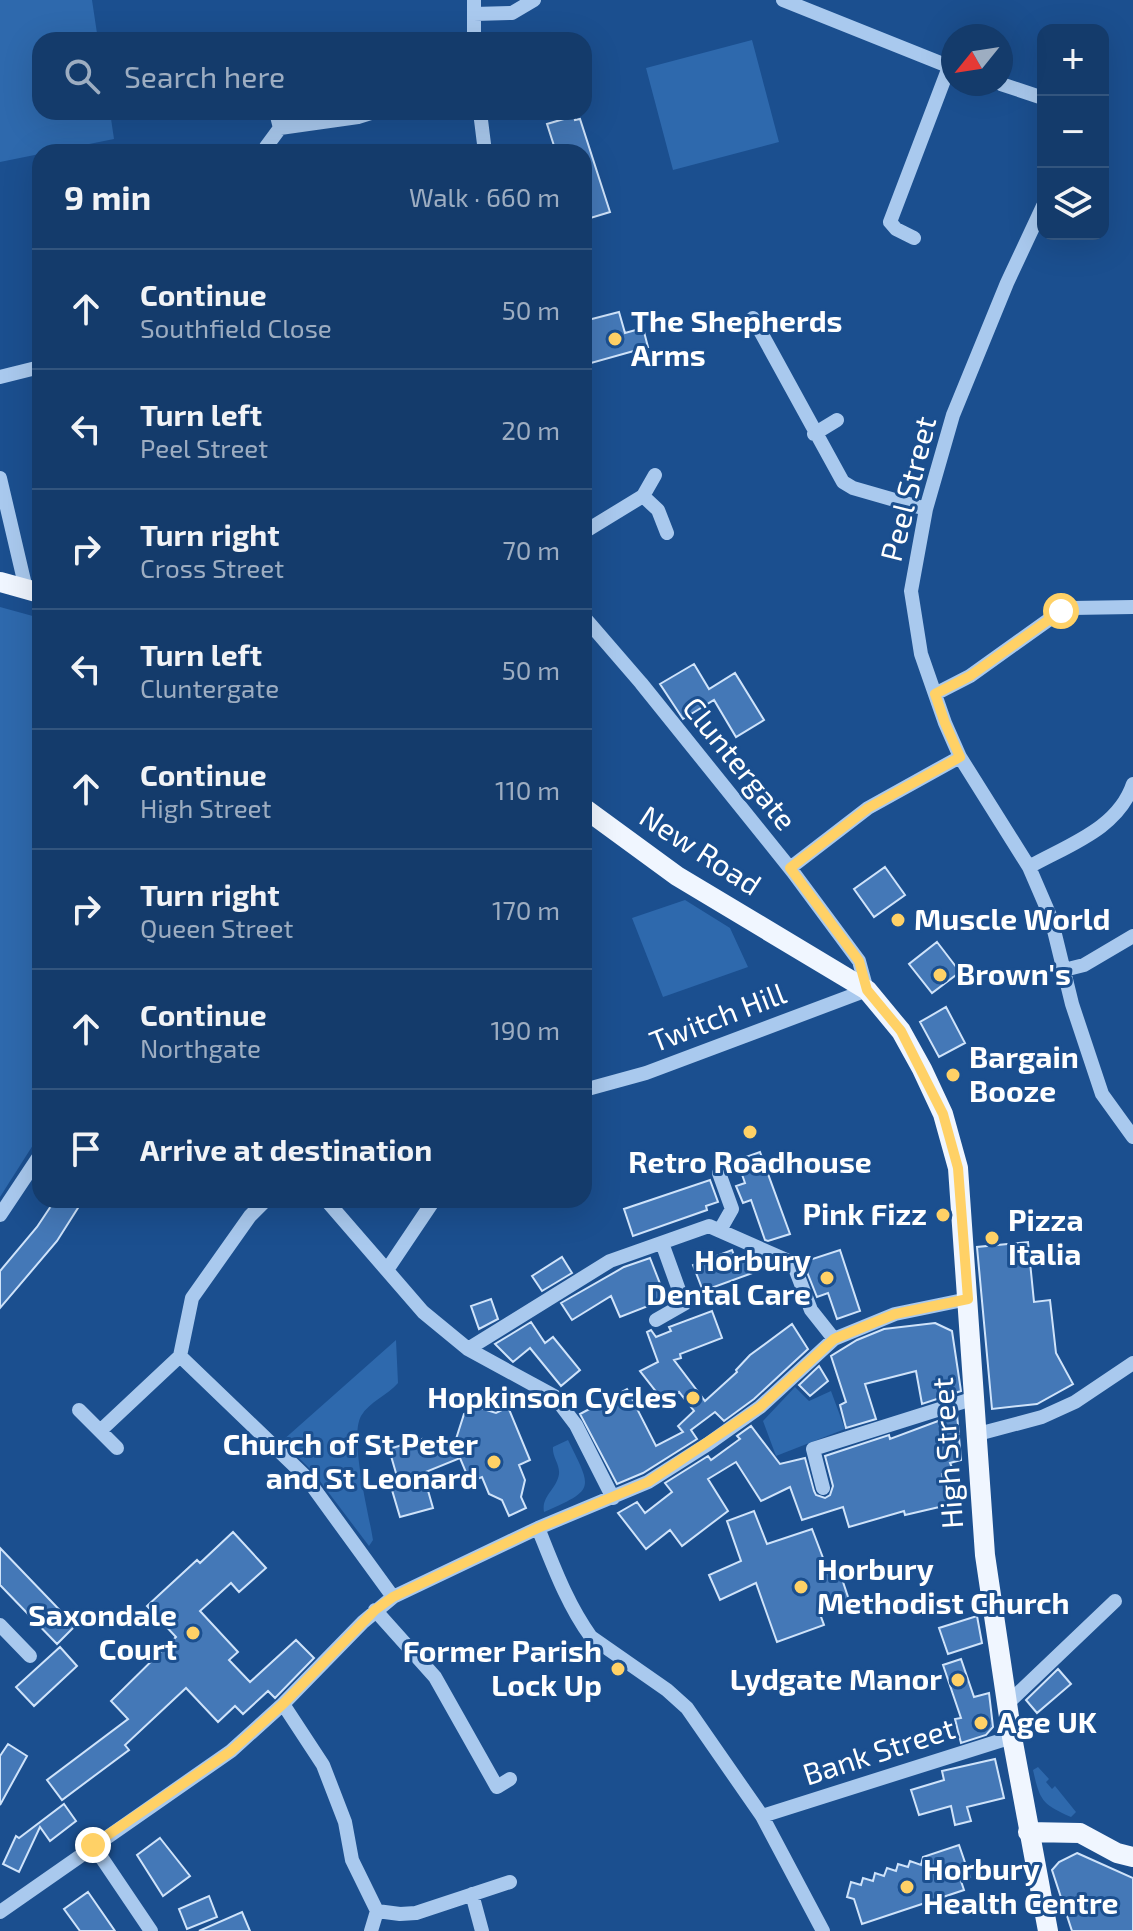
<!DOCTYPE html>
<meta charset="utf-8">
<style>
:root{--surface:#143b6b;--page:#1d4271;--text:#f1f3f6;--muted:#9dadc1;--line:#33557e}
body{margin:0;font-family:"Exo 2",sans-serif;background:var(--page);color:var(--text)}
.controls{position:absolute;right:24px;top:24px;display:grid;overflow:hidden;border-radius:16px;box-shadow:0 8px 32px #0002}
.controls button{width:72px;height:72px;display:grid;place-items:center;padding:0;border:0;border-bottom:2px solid var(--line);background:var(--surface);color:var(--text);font:40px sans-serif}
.compass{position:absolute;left:941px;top:24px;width:72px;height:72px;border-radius:50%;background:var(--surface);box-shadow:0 8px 32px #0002;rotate:240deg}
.stop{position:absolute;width:24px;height:24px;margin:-18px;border:6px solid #ffd166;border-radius:50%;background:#fff}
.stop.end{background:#ffd166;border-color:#fff;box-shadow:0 2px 8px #0008}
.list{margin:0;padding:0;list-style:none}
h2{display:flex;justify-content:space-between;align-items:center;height:104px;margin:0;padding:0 32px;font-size:34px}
h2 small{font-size:26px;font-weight:400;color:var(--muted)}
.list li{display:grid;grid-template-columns:52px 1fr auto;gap:24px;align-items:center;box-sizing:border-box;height:120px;padding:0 32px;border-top:2px solid var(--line)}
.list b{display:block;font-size:30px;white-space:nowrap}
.list p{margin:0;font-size:26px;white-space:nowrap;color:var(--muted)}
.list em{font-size:26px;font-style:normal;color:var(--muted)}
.icon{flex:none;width:44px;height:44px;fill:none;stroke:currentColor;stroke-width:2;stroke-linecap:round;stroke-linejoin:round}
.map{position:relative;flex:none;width:1133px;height:1931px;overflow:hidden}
.search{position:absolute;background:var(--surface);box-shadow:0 8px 32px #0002;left:32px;top:32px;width:560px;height:88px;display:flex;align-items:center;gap:20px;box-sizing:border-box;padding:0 28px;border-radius:24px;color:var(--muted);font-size:30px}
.panel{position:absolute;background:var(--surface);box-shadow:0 8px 32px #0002;left:32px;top:144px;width:560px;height:1064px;border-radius:24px}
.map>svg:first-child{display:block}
.green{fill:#2e69ad}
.building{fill:#4478b7;stroke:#cfe3fa;stroke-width:2}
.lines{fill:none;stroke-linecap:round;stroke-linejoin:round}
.minor{stroke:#a9c9ee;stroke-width:14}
.major{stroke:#f0f6ff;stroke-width:20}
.route{stroke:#ffd166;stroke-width:10}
.poi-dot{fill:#ffd166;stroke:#1b4f8f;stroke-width:3}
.labels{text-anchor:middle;stroke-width:6;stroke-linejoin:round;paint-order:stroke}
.poi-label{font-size:30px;font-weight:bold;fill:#fff;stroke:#1b4f8f;text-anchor:start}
.street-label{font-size:30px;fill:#fff;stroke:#1b4f8f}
</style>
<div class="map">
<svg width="1133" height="1931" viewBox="0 0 1133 1931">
<rect width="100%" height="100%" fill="#1b4f8f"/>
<path class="green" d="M0,0H92L98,40H40V112H110L114,139L0,162Z
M752,40L779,142L673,170L646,68Z
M0,607L40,618V1134L0,1197Z
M685,900L730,928L748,967L663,997L632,918Z
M396,1340L398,1383C388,1395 369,1402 361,1416C349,1438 369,1514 373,1540L369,1546L313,1472L282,1441Z
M795,1387L809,1401L831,1391L845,1429L776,1456L763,1421Z
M568,1440C592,1489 596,1489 544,1512C541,1496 557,1489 559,1474C560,1464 552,1457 553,1447Z
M1038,1767L1049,1779L1046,1782L1052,1789L1055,1786L1076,1812L1071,1817C1042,1804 1040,1801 1033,1770Z"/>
<path class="building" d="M574,116L575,120L580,119L610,212L584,220V152H556L547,124Z
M619,312L625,333L643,328L648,347L584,365V321Z
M694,664L709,689L735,673L764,720L736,737L714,700L683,719L660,684Z
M885,867L905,895L874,917L854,889Z
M937,942L960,972L932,993L909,964Z
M946,1007L965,1043L939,1057L920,1022Z
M760,1152L790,1234L768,1241L765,1240L751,1200L743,1203L736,1186L745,1183L737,1160Z
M710,1180L718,1202L706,1206L707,1210L633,1236L624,1209Z
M55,1200H83L57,1241L0,1308V1271L37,1227Z
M1028,1242L1034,1302L1050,1300L1056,1353L1073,1384L1037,1404L992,1409L977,1247Z
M732,1250L734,1255L758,1271L703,1291L693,1265Z
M840,1250L860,1311L837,1319L828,1293L817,1297L803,1262Z
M562,1257L572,1273L542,1291L532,1276Z
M650,1258L666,1299L620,1317L611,1296L572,1320L561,1303L624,1267Z
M491,1299L498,1319L479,1329L471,1306Z
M712,1311L722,1338L680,1354L681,1358L674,1360L705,1401L737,1372L736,1370L750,1355L792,1324L808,1349L754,1399L724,1421L715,1412L691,1430L697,1439L643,1473L617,1484L580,1414L627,1389L656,1446L683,1432L678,1426L694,1411L679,1392L665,1403L640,1371L658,1362L647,1332L651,1330L656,1337L671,1331L669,1327Z
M531,1322L545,1343L553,1337L580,1370L561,1386L530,1348L513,1362L495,1344Z
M935,1323L952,1331L961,1391L922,1404L916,1371L865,1384L876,1419L846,1428L840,1405L846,1402L831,1356L857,1340L884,1329Z
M819,1366L828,1381L810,1396L799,1385Z
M508,1407L530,1460L519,1465L525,1480L521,1497L526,1508L509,1516L502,1500L489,1494L482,1477L470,1482L460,1458L423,1473L433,1508L400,1517L392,1490L400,1487L389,1449L422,1439L426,1451L456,1439L464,1414L480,1408L496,1413Z
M957,1414L961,1460L950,1463L953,1470L942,1474L948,1505L905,1515L904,1511L849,1527L843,1507L802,1520L790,1487L761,1501L736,1462L708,1479L728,1511L682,1546L670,1530L646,1549L618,1513L637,1502L645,1513L672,1492L665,1483L708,1456L711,1460L740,1439L737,1436L751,1426L780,1464L805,1458L814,1491L816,1495L825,1498L830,1495L833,1486L825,1456L889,1435L890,1439Z
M754,1511L767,1544L812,1529L828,1571L838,1567L850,1603L820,1614L824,1625L777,1642L756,1583L720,1600L709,1575L741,1561L727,1521Z
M233,1532L266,1568L239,1592L231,1583L200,1611L238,1652L229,1660L250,1682L296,1640L314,1658L275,1698L268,1691L243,1714L235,1706L218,1722L186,1688L125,1745L129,1750L62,1800L47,1780L128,1719L111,1701L176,1637L147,1606L197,1560L200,1563Z
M0,1548L75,1626L57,1644L0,1585Z
M977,1616L982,1643L948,1654L939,1628Z
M60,1647L77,1666L34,1706L16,1687Z
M961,1659L974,1697L989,1693L993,1727L986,1735L961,1743L955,1719L961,1718L943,1665Z
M1058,1669L1071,1684L1037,1713L1026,1700Z
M8,1744L27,1756L0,1805V1756Z
M995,1759L1004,1798L967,1807L971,1821L955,1825L951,1806L919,1815L911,1790L944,1780L942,1771Z
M64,1804L76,1821L50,1841L40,1827L19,1872L3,1864L16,1836L19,1838Z
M160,1838L190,1876L163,1896L137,1855Z
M959,1845L970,1877L961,1881L964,1890L862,1924L854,1899L847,1897L851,1882L861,1885L863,1878L873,1881L875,1873L884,1876L887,1868L896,1871L898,1864L908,1867L910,1861L921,1865L923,1857Z
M1077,1853L1133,1878V1931H1072L1052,1870L1059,1862Z
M88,1892L115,1931H80L64,1909Z
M209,1896L217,1917L187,1929L179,1909Z
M242,1912L250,1931H199Z"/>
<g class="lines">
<path class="minor" d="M474,0V40
M783,0L953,68
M474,14L512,13L534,0
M1001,84L1043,98
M480,112L485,152
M280,128L358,117L374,112
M266,147L280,128L276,112
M1043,206L1007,283L953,415L926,509L911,591L921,654L945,723L960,757L1029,867L1051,918L1072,1004L1102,1094L1133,1137
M914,238L896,229L890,222L949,67
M753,318L843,482L853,488L926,509
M0,377L40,367
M814,434L837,420
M0,478L26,589
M643,496L655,475
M584,532L643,496L658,510L667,533
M584,617L641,683L793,872L859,961L867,990L646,1073L584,1090
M935,694L970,676L1061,611L1072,608L1133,607
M1029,867C1068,845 1118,829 1133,784
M790,868L868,808L960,757
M1064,970L1084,965L1133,936
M719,1173L732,1209L720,1230
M266,1200L250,1216L192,1298L180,1356L305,1476L393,1597
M326,1200L423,1312L468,1349L554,1396L576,1425L613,1498
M0,1215L40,1155
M387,1270L434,1200
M656,1320L684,1304L662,1243
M468,1349L610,1261L709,1226L793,1263L811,1310L834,1339
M79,1410L117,1448
M100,1431L180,1356
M978,1434L1042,1417L1075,1402L1133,1363
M823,1488L813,1449L975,1398
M538,1528C553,1565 567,1604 591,1637L667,1690L687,1708L762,1816L823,1931
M375,1610L435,1677L497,1787L510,1779
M0,1625L30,1656
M283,1704L323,1765L345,1822L352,1860L377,1911
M1007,1704L1115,1601
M762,1816L1012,1737
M93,1845L151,1931
M472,1894L482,1931
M377,1911L400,1914L416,1913L510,1882
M0,1912L231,1751L283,1704L363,1622L393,1597L538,1528L648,1482L708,1444L760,1407L834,1339L895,1314L968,1299
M371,1931L377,1911"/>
<path class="major" d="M0,582L40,593
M584,808L677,876L867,990L901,1031L922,1069L943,1114L958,1168L985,1555L1012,1737L1048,1931
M1028,1832L1080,1833L1117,1853L1133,1857"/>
</g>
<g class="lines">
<path class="route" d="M93,1845L231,1751L283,1704L375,1610L393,1597L538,1528L648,1482L760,1407L834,1339L895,1314L968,1299L958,1168L943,1114L901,1031L867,990L859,961L790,868L868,808L960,757L945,723L935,694L970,676L1061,611"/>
</g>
<g class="poi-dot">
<circle cx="615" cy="339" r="8"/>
<circle cx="898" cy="920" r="8"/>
<circle cx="940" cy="975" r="8"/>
<circle cx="953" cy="1075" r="8"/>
<circle cx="750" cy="1132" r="8"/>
<circle cx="943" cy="1215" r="8"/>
<circle cx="992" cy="1238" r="8"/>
<circle cx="827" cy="1278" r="8"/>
<circle cx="693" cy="1398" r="8"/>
<circle cx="494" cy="1462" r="8"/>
<circle cx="801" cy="1587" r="8"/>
<circle cx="193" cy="1633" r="8"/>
<circle cx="618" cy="1669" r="8"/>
<circle cx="958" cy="1680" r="8"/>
<circle cx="981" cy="1723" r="8"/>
<circle cx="907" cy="1887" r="8"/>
</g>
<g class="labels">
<g class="poi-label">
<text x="631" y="332">The Shepherds<tspan x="631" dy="34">Arms</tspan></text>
<text x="914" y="930">Muscle World</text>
<text x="956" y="985">Brown's</text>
<text x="969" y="1068">Bargain<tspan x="969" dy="34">Booze</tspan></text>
<text x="750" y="1173" text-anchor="middle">Retro Roadhouse</text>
<text x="927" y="1225" text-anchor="end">Pink Fizz</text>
<text x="1008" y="1231">Pizza<tspan x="1008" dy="34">Italia</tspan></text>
<text x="811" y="1271" text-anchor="end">Horbury<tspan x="811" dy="34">Dental Care</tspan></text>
<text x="677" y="1408" text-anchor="end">Hopkinson Cycles</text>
<text x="478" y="1455" text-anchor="end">Church of St Peter<tspan x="478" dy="34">and St Leonard</tspan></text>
<text x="817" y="1580">Horbury<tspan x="817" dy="34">Methodist Church</tspan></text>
<text x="177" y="1626" text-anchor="end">Saxondale<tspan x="177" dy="34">Court</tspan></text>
<text x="602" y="1662" text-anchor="end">Former Parish<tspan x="602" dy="34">Lock Up</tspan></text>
<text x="942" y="1690" text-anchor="end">Lydgate Manor</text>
<text x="997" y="1733">Age UK</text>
<text x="923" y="1880">Horbury<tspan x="923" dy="34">Health Centre</tspan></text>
</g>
<g class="street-label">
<text transform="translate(909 489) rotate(-76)" y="10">Peel Street</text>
<text transform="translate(739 764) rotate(51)" y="10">Cluntergate</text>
<text transform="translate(700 851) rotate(33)" y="10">New Road</text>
<text transform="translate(718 1018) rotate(-21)" y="10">Twitch Hill</text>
<text transform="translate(948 1453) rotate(-94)" y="10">High Street</text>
<text transform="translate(879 1752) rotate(-18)" y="10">Bank Street</text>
</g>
</g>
</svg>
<div class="controls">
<button>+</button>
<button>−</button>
<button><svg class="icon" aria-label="layers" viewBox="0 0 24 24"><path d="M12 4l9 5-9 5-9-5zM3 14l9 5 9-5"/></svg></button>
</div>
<svg class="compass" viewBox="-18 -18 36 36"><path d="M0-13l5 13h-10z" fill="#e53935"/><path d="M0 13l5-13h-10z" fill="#9dadc1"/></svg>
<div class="stop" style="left:1061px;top:611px"></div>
<div class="stop end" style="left:93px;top:1845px"></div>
<div class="search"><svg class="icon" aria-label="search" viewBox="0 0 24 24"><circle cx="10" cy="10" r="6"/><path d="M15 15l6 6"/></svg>Search here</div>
<section class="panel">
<h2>9 min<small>Walk · 660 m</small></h2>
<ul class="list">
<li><svg class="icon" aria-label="ahead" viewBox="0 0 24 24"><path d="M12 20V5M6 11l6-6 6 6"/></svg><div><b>Continue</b><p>Southfield Close</p></div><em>50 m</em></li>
<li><svg class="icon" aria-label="left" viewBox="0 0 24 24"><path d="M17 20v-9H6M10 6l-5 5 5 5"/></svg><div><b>Turn left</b><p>Peel Street</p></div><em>20 m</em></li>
<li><svg class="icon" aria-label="right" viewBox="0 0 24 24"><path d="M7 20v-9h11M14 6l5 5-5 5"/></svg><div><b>Turn right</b><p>Cross Street</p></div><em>70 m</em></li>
<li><svg class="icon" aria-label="left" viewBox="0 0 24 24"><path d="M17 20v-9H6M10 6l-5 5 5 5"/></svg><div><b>Turn left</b><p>Cluntergate</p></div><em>50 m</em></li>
<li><svg class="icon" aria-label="ahead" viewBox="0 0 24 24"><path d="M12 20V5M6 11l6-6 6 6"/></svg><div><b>Continue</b><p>High Street</p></div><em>110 m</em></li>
<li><svg class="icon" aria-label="right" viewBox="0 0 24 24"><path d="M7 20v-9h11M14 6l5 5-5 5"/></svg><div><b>Turn right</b><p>Queen Street</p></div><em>170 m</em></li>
<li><svg class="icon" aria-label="ahead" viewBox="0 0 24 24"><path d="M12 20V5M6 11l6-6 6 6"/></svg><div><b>Continue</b><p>Northgate</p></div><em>190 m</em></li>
<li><svg class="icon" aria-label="arrive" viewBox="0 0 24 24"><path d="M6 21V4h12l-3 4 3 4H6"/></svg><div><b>Arrive at destination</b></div></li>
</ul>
</section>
</div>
